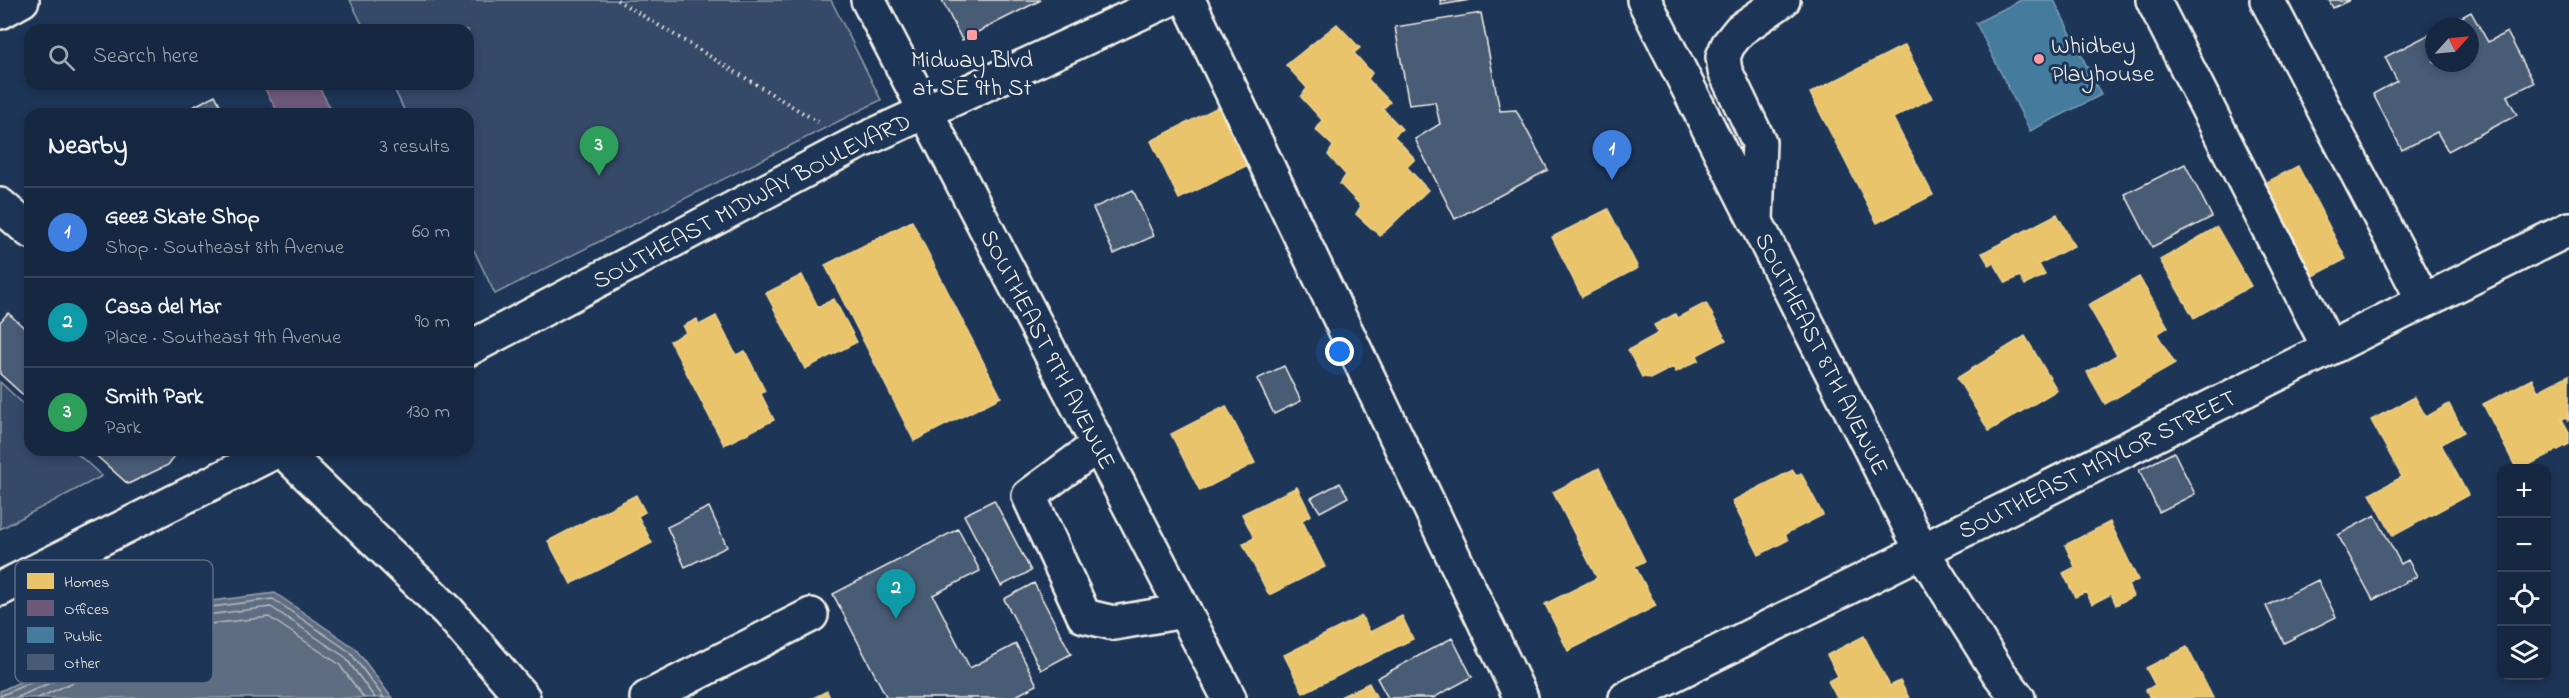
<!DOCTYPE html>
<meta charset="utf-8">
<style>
:root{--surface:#162841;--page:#1f3048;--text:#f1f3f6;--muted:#9ea6b1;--line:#35445a;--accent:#ff9aa2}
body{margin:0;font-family:"Indie Flower",sans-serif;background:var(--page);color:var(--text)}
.controls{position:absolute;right:18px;bottom:18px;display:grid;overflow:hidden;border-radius:12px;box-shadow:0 3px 9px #0003}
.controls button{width:54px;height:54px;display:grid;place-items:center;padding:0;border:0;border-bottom:2px solid var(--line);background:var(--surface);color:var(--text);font:30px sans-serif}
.compass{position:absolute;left:2425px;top:18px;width:54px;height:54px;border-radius:50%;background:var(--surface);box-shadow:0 3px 9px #0003;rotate:63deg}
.you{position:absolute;left:1340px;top:352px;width:21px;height:21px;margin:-15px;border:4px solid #fff;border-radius:50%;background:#1a73e8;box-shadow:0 0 0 9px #1a73e833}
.badge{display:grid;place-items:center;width:39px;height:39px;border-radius:50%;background:var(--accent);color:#fff;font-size:20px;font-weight:700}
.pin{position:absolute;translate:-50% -50px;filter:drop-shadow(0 2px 3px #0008)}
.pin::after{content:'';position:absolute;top:32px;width:21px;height:18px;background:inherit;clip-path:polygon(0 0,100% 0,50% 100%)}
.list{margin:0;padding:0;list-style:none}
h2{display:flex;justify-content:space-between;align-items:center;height:78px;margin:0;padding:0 24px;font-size:26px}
h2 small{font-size:20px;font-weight:400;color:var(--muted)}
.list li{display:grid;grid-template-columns:39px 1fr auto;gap:18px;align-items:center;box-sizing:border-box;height:90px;padding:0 24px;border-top:2px solid var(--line)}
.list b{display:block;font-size:22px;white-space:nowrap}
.list p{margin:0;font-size:20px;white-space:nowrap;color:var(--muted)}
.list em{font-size:20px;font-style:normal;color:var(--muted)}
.icon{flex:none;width:33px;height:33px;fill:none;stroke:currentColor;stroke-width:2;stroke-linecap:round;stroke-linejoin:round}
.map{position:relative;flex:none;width:2569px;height:698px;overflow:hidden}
.search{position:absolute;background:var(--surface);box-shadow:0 3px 9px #0003;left:24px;top:24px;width:450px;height:66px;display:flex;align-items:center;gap:15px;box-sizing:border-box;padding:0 21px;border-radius:18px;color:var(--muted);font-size:22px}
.panel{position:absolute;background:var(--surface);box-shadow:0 3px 9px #0003;left:24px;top:108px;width:450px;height:348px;border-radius:18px}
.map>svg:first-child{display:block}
.green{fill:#354a67;stroke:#949ea8;stroke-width:1.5}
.water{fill:#5e6d82;stroke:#9aa2ab;stroke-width:1.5}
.homes{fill:#e9c46a;stroke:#ecd290;stroke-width:1.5}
.offices{fill:#6d597a;stroke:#96879b;stroke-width:1.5}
.public{fill:#457b9d;stroke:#7a9eb4;stroke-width:1.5}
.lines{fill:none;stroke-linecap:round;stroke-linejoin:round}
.shore{stroke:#b8bcbf;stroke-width:1.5}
.building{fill:#485b74;stroke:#f4f1e8;stroke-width:1.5}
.minor-casing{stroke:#f4f1e8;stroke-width:38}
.major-casing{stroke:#f4f1e8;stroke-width:38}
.path{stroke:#f4f1e8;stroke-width:4;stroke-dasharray:1.5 4.5;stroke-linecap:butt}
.minor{stroke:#1d3557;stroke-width:33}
.major{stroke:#1d3557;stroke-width:33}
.poi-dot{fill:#ff9aa2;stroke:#1d3557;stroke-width:2}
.labels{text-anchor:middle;stroke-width:6;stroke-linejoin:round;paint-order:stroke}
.poi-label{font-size:24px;fill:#f4f1e8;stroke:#1d3557;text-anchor:start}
.street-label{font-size:24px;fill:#f4f1e8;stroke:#1d3557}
.key{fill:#1d3557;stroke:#5e6d82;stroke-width:1.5}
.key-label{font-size:16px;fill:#f4f1e8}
</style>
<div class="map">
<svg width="2569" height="698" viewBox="0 0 2569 698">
<rect width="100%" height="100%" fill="#1d3557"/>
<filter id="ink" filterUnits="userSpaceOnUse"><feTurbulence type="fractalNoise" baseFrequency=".0167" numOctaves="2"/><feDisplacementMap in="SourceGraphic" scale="12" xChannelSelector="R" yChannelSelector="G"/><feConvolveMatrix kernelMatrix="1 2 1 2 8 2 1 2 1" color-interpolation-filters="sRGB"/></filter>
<g filter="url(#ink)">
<path class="green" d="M350,0H831L881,100L495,294L468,238V114H406L392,84H468V30H365Z
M0,382L30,410V450H73L102,476L0,529Z"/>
<path class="water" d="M275,593L355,648L392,698H0V691L195,603Z"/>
<path class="homes" d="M1337,24L1360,48L1354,53L1372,73L1368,79L1390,102L1383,109L1402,129L1394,136L1415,159L1407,167L1428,190L1380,236L1356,214L1361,206L1340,184L1346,175L1328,155L1333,146L1316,130L1322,120L1301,97L1307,88L1286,65Z
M1905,45L1932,98L1893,118L1933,195L1877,223L1810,93Z
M1218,107L1248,165L1179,199L1151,141Z
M2298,166L2346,259L2304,281L2279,233L2288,229L2265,183Z
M1608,209L1638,268L1582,297L1552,237Z
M2057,214L2074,246L2039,264L2045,275L2025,285L2020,276L2006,283L1994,263L1989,265L1982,253Z
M912,221L1001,397L914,441L825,265Z
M2217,227L2251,286L2194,318L2160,260Z
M802,275L818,307L834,299L857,342L805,369L766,293Z
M2139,277L2168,327L2157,334L2175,364L2105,404L2087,372L2117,355L2088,305Z
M1706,303L1726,340L1697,355L1699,360L1676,372L1673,367L1652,378L1642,377L1628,350L1659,333L1654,325L1675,314L1677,318Z
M716,316L736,355L745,351L765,391L761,394L774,420L724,445L670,341L686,333L683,326L697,319L699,325Z
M2025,336L2057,390L1989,431L1957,378Z
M2569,375V421L2567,417L2562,419L2569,432V444L2523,468H2516L2483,404L2532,379L2538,391Z
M2415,397L2426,417L2449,404L2464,432L2441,444L2468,495L2393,536L2370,494L2402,477L2371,420Z
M1226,406L1255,463L1200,491L1171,434Z
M1599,468L1645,561L1635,566L1656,606L1568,651L1545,604L1597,578L1553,492Z
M1793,470L1796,476L1801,473L1823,515L1785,534L1788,540L1759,555L1732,501Z
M1297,487L1311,515L1302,520L1325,567L1269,595L1243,544L1254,538L1242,514Z
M636,495L645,512L638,516L652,543L571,584L548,541Z
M2110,522L2138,580L2128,585L2133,596L2116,605L2111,594L2092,604L2086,592L2075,597L2063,573L2075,567L2065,545Z
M1362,616L1370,632L1402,616L1413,639L1303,693L1284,655Z
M1864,636L1890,686L1900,681L1909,698H1837L1828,681L1838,676L1827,655Z
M2187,647L2213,698H2150L2146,690L2155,685L2146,668Z
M1369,683L1377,698H1338Z
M827,691L830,698H813Z"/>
<path class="offices" d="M262,84H317L334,114H279Z"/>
<path class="public" d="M2021,0H2054L2101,95L2030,131L1976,23Z"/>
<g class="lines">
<path class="shore" d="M0,696L196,609L273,599L350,652L384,698
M16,698L198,616L271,607L345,657L375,698
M38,698L201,625L269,617L339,664L364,698"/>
</g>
<path class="building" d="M942,0H1041L962,40Z
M1440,0H1470L1441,5Z
M2329,0H2350L2333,8Z
M2471,12L2488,42L2507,32L2534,83L2507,96L2517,115L2448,151L2437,132L2402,150L2373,94L2397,81L2385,57L2434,32V63H2470V27H2443Z
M1481,13L1500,111L1516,110L1548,170L1455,219L1415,139L1440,124L1435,102L1409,105L1395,27Z
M215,95L225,114H180Z
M2185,164L2212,217L2152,247L2125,194Z
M1133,190L1154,236L1114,254L1093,208Z
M8,313L30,333V401L0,374V322Z
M1284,366L1301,401L1274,414L1257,379Z
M90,450H167L174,457L168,465L128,484Z
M2174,452L2195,494L2159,512L2139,470Z
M1340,483L1348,497L1320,512L1311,498Z
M994,500L1031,571L1001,586L964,515Z
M709,507L727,547L685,567L667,527Z
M2375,515L2401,564L2408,560L2417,576L2373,600L2338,535Z
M958,529L980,571L933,595L970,668L1016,644L1037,685L1012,698H887L833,594Z
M2318,580L2336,617L2284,643L2266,606Z
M1034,583L1071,654L1041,670L1004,599Z
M1452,638L1472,677L1433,698H1388L1377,678Z"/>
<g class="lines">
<defs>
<g id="minor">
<path id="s1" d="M868,0L1229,698"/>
<path d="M1188,0L1521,698"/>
<path id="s2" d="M1644,0L1922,551L1998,672L2018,698"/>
<path d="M2153,0L2329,348"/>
<path d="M2267,0L2424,301"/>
<path d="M0,12L22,0"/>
<path d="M0,205L30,231"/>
<path d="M1756,220L1759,142L1725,71L1723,57L1728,45L1740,30L1783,0"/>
<path id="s3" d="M468,349L855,144L1168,0"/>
<path d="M1098,445L1029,496L1084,616L1114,623L1184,611"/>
<path d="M0,589L278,450"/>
<path d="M647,698L811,615"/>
<path id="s4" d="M1626,698L2569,229"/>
</g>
<path id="major" d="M282,450L448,611L523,698"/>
</defs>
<use href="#minor" class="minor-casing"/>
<use href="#major" class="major-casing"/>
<path class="path" d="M617,0L818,122"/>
<use href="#minor" class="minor"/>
<use href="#major" class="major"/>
</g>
</g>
<g class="poi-dot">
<rect x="966" y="29" width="12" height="12" rx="3"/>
<circle cx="2039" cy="59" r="6"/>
</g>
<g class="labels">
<g class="poi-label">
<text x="2051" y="53">Whidbey<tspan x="2051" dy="28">Playhouse</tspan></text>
<text x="972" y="67" text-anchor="middle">Midway Blvd<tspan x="972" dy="28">at SE 9th St</tspan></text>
</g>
<g class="street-label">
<text dy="8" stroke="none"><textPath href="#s3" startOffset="320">SOUTHEAST MIDWAY BOULEVARD</textPath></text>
<text dy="8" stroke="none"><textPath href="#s1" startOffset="393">SOUTHEAST 9TH AVENUE</textPath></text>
<text dy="8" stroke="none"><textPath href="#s2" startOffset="396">SOUTHEAST 8TH AVENUE</textPath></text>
<text dy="8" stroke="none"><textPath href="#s4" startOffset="526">SOUTHEAST MAYLOR STREET</textPath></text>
</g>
</g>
<rect x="15" y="560" width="198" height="123" rx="9" class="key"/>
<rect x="27" y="573" width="27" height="16" fill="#e9c46a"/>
<rect x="27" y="600" width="27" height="16" fill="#6d597a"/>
<rect x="27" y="627" width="27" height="16" fill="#457b9d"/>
<rect x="27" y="654" width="27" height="16" fill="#485b74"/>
<g class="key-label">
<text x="64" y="587">Homes</text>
<text x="64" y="614">Offices</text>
<text x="64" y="641">Public</text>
<text x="64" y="668">Other</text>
</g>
</svg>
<div class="controls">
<button>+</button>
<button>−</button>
<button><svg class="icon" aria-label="locate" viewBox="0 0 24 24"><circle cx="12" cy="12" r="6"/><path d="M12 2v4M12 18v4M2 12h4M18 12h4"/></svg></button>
<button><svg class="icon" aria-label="layers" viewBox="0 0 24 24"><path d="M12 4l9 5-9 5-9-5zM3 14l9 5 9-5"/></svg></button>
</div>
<svg class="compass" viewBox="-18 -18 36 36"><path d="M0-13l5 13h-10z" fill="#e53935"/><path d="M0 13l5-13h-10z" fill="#9ea6b1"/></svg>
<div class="you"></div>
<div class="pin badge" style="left:1612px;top:180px;background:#3f7fe0">1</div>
<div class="pin badge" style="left:896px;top:619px;background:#0f9aa8">2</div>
<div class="pin badge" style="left:599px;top:176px;background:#2e9e5b">3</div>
<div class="search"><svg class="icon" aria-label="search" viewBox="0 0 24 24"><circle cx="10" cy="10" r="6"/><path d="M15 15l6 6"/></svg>Search here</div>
<section class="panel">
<h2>Nearby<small>3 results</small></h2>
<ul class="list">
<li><span class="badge" style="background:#3f7fe0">1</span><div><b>Geez Skate Shop</b><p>Shop · Southeast 8th Avenue</p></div><em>60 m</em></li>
<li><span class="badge" style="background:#0f9aa8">2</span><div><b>Casa del Mar</b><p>Place · Southeast 9th Avenue</p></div><em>90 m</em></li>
<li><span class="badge" style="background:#2e9e5b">3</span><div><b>Smith Park</b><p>Park</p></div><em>130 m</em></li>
</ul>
</section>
</div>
